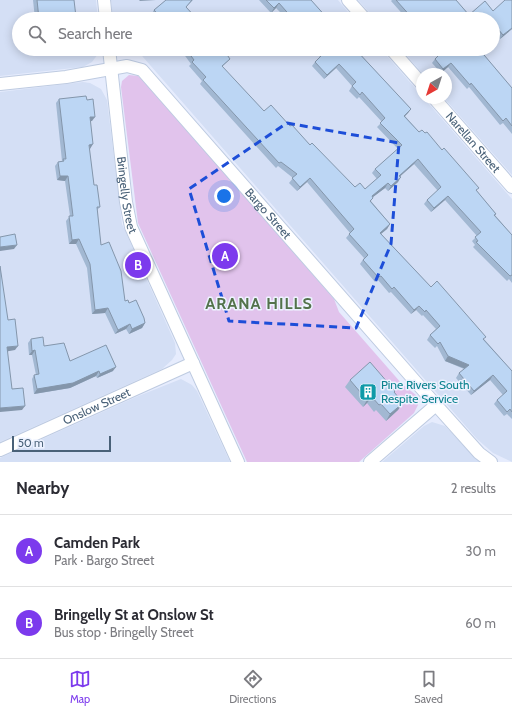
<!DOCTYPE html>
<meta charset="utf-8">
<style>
:root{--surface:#fff;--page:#f7f7f7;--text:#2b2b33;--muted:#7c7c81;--line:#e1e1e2;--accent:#7c3aed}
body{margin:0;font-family:Cabin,sans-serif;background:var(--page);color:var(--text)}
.compass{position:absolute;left:416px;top:68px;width:36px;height:36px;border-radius:50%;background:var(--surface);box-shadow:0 2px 10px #0003;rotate:219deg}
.scale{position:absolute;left:12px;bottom:10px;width:99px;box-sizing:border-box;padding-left:4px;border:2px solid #496178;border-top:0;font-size:11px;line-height:14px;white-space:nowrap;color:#496178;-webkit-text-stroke:3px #edf2ff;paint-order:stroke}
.you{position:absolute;left:224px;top:196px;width:14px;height:14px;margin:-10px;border:3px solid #fff;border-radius:50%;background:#1a73e8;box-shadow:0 0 0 6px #1a73e833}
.badge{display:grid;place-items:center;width:26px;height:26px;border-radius:50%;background:var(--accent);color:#fff;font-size:13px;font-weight:700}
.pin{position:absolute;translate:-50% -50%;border:2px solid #fff;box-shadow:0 1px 4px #0006}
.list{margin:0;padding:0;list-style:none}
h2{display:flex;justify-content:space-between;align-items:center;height:52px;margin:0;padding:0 16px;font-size:17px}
h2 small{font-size:13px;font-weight:400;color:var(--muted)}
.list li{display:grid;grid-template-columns:26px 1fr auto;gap:12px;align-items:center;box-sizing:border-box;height:72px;padding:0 16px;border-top:1px solid var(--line)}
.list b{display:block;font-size:15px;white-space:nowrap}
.list p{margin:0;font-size:13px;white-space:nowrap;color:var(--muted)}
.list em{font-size:13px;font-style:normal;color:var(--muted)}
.icon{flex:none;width:22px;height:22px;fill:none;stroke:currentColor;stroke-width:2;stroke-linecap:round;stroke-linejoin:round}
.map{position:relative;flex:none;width:512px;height:462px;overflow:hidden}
.search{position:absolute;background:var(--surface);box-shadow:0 2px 10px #0003;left:12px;right:12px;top:12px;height:44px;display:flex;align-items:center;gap:10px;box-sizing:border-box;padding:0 14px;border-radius:22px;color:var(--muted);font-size:15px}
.sheet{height:196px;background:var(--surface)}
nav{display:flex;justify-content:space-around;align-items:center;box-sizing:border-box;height:56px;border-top:1px solid var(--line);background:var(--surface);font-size:11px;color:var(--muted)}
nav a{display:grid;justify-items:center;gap:2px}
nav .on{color:var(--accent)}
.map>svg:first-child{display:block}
.residential{fill:#d4dff5}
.green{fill:#e1c3ec}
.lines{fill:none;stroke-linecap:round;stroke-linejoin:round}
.street-casing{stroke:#becbe1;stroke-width:14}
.street{stroke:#fff;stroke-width:12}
.wall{fill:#a2b8d2}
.shaded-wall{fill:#8496ab}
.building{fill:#bcd6f4;stroke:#8496ab}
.marked{fill:none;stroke:#1d4ed8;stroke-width:3;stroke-dasharray:8 5;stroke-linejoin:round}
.labels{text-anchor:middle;stroke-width:3;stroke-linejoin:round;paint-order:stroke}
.street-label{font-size:12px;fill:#496178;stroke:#edf2ff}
.culture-label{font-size:12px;fill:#0d838f;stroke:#edf2ff;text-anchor:start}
.district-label{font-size:16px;font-weight:bold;letter-spacing:1px;fill:#53724b;stroke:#edf2ff}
</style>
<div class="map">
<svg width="512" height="462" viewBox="0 0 512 462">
<rect width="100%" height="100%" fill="#e6ecfd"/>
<path class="residential" d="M0,0H96L98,19H19V49H100L98,54L92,62L83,67L0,76Z
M111,0H338L354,19H113Z
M358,0H512V175L444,98H446V74H423L401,49H493V19H375Z
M136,49H381L512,199V462L493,453L477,439Z
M83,82L90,83L101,89L107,100L122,224L175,343L176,354L172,360L162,369L0,442V92Z
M181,379L192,385L197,391L230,462H0V458L136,397Z
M432,422L445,426L480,462H382L424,426Z"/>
<path class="green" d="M129,75L138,76L145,82L334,299L339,312L402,384L416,395L418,405L414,413L359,462H247L138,223L121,87L122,81Z"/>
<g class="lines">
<defs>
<g id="street">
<path d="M104,0L106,19"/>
<path d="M348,0L365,19"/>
<path id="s1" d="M109,49L126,202L131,227L238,462"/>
<path d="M391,49L422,84"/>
<path id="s2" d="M0,84L66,77L127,66L142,70L436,405L479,453L491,462"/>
<path id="s3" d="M434,98L512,187"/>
<path id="s4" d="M0,450L193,363"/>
<path d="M370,462L436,405"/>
</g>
</defs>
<use href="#street" class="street-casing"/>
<use href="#street" class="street"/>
</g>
<path class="wall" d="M33,0H74V19H35Z
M166,0H193L186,7L197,19H155L151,15L154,10Z
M259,0H311L328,19H287L276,8L271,13Z
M392,0H456L469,15L493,11L512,29L500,39L493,31V19H407L391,1Z
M30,49H68L66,51L45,54L44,50L30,52Z
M180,49H223L230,59L222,67L264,111L290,126L355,187L365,189L377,179L372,173L375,169L398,149L377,127L382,122L359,97L357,99L349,91L352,86L336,68L324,79L312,66L315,62L320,57L313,49H357L356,50L411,109L408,113L405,116L419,132L477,191L496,214L495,215L512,235V283L509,279L507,281L473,247L475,245L472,241L477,236L445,200L431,212L424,204L427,200L438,191L414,164L400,176L398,182L388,191L385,188L373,197L371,201L390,224L387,229L381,234L431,287L484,339L512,371V419L507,414L504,416L494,404L497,400L503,395L490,380L471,395L456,378L459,373L464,369L445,361L437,346L435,348L427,340L430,335L436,329L423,315L422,316L416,310L411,314L391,292L389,293L378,280L375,282L360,264L364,258L346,238L350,233L307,182L297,191L289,183L293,178L278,166L276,168L200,84L202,81L189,66L191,64Z
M433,49H479L512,88V134L503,123L500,125L469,87L467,89L448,67L441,73L432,63L435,59L439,55Z
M59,99L87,100L92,121H90L89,149L94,185L100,207L97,210L101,245L125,301L129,303L145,323L142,328L129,334L126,329L115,334L105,313L92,314L87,268L76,244H69L66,221L70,216L65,181L57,180L55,166L58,162L62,161L56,103Z
M31,339L70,361L113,371L97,378L96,376L70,388L34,394L32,379L34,375H36L32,355H29L28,343Z
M350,380L395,391L394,393L403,403L398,410L386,421L376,410L374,412L367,403L363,407L345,387Z"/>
<path class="shaded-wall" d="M140,0H156L139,1Z
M279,3L276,8L271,13L274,8Z
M76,17L74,19H65L66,18Z
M512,28V29L500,39L503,35Z
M32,49H45L44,50L30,52Z
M48,49H68L66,51L45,54Z
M451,63L448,67L441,73L443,69Z
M339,64L336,68L324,79L327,75Z
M411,109L408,113L401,120L404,116Z
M90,117H95L92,121L86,122Z
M93,144L90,149L89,145Z
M418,159L414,164L396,180L399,176Z
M60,176H68L65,181L57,180Z
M401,177L398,182L388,191L391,186Z
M310,178L307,182L297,191L300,187Z
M388,183L385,188L369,200L372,196Z
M448,196L445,200L431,212L434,208Z
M390,224L387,229L377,237L380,233Z
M79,239L76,244H69L72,240Z
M17,245L14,249L0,251V247Z
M419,306L416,310L411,314L414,310Z
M108,308L105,313L92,314L95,310Z
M145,323L142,328L129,334L132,329Z
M130,324L126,329L115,334L118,330Z
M18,346L15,350L4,352L7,347Z
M35,350L32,355H29L32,351Z
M448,356L469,365L466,369L445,361Z
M116,367L113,371L97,378L100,374Z
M99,371L96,376L70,388L34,394L37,389Z
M493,375L490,380L471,395L474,391Z
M372,397L367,403L363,407L367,400Z
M403,403L398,410L386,421L390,414Z
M25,406L22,410L0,412V408Z"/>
<path class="building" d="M37,0H74L76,17L66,18V19H39Z
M166,0H192L186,7L197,19H162L154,10Z
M266,0H311L328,19H293L279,3L274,8Z
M396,0H456L469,15L485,1L493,11L505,0H512V28L503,35L493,23V24V19H413Z
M186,49H223L230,59L222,66L264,111L271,105L290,126L292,125L310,145L312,143L355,187L360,183L365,189L381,175L375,169L402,145L380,123L385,118L362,92L360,95L352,86L356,82L339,64L327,75L315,62L324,53L320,49H357L356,50L411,109L404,116L419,132L422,130L425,133L427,132L442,150L444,148L479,188L476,190L496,214L494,215L512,235V275L510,276L476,242L478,241L475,237L481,232L448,196L434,208L427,200L441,187L418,159L399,176L401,177L391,186L388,183L372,196L373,198L370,201L390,224L380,233L431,287L437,281L486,337L483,339L512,371V412L510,409L507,412L497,400L507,391L493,375L474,391L459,373L469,365L448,356L440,342L438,344L430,335L440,326L426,310L425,312L419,306L414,310L394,287L392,289L381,276L378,277L363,260L368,255L349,234L354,229L310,178L300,187L292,178L297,174L281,162L279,163L203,80L206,77L192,62L194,60Z
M439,49H479L512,88V126L506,118L503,121L471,83L470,85L451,63L443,69L435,59L442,52Z
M86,96L87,100L93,99L95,117H90L93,144L89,145L94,185H97L100,207H97L101,245L109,242L121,271L125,301L128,300L129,303L136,300L144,318L145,323L132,329L130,324L118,330L108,308L95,310L90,264L79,239L72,240L69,216H73L68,176H60L58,162L64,161L63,159H66L59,99Z
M15,234L17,245L0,247V237Z
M0,266L8,320L15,319L18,346L7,347L12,389L23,388L25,406L0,408Z
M43,337L44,346L64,343L70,361L106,345L116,367L100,374L99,371L73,383L37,389L34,375L39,374L35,350L32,351L31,339Z
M370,362L395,391L394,392L403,403L390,414L381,404L379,405L372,397L367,400L350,380Z"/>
<path class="marked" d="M287,123L399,143L391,244L356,328L229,321L189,189Z"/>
<defs>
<symbol id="building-square" viewBox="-11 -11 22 22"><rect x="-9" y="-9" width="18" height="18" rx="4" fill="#0f9aa8" stroke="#edf2ff"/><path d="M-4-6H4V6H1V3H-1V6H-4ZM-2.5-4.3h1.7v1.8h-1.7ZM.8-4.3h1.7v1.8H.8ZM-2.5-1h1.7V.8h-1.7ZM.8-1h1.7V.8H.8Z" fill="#fff"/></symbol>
</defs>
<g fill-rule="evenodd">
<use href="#building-square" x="358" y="382" width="20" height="20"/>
</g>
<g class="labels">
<g class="street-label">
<text dy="4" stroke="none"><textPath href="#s3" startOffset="59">Narellan Street</textPath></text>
<text dy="4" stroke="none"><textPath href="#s1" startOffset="147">Bringelly Street</textPath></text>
<text dy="4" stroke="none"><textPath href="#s2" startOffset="335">Bargo Street</textPath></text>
<text dy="4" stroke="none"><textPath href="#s4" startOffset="106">Onslow Street</textPath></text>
</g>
<g class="culture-label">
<text x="381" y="389">Pine Rivers South<tspan x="381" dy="14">Respite Service</tspan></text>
</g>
<g class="district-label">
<text x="259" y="309">ARANA HILLS</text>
</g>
</g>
</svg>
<svg class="compass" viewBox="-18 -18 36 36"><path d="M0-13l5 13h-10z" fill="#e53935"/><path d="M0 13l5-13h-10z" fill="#7c7c81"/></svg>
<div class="scale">50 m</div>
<div class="you"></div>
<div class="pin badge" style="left:225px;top:256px">A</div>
<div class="pin badge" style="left:138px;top:265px">B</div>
<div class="search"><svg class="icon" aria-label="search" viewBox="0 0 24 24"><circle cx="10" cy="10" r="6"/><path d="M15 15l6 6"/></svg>Search here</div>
</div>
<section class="sheet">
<h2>Nearby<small>2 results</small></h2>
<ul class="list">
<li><span class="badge">A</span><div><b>Camden Park</b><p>Park · Bargo Street</p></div><em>30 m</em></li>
<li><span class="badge">B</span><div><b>Bringelly St at Onslow St</b><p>Bus stop · Bringelly Street</p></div><em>60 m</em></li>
</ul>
</section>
<nav>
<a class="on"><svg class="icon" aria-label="map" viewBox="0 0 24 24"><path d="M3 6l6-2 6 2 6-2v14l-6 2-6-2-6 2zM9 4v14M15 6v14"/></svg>Map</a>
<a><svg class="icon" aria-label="directions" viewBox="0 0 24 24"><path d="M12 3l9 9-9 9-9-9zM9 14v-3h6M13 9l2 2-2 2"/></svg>Directions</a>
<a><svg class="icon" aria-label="saved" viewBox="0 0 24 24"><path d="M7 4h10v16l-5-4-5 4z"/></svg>Saved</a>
</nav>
